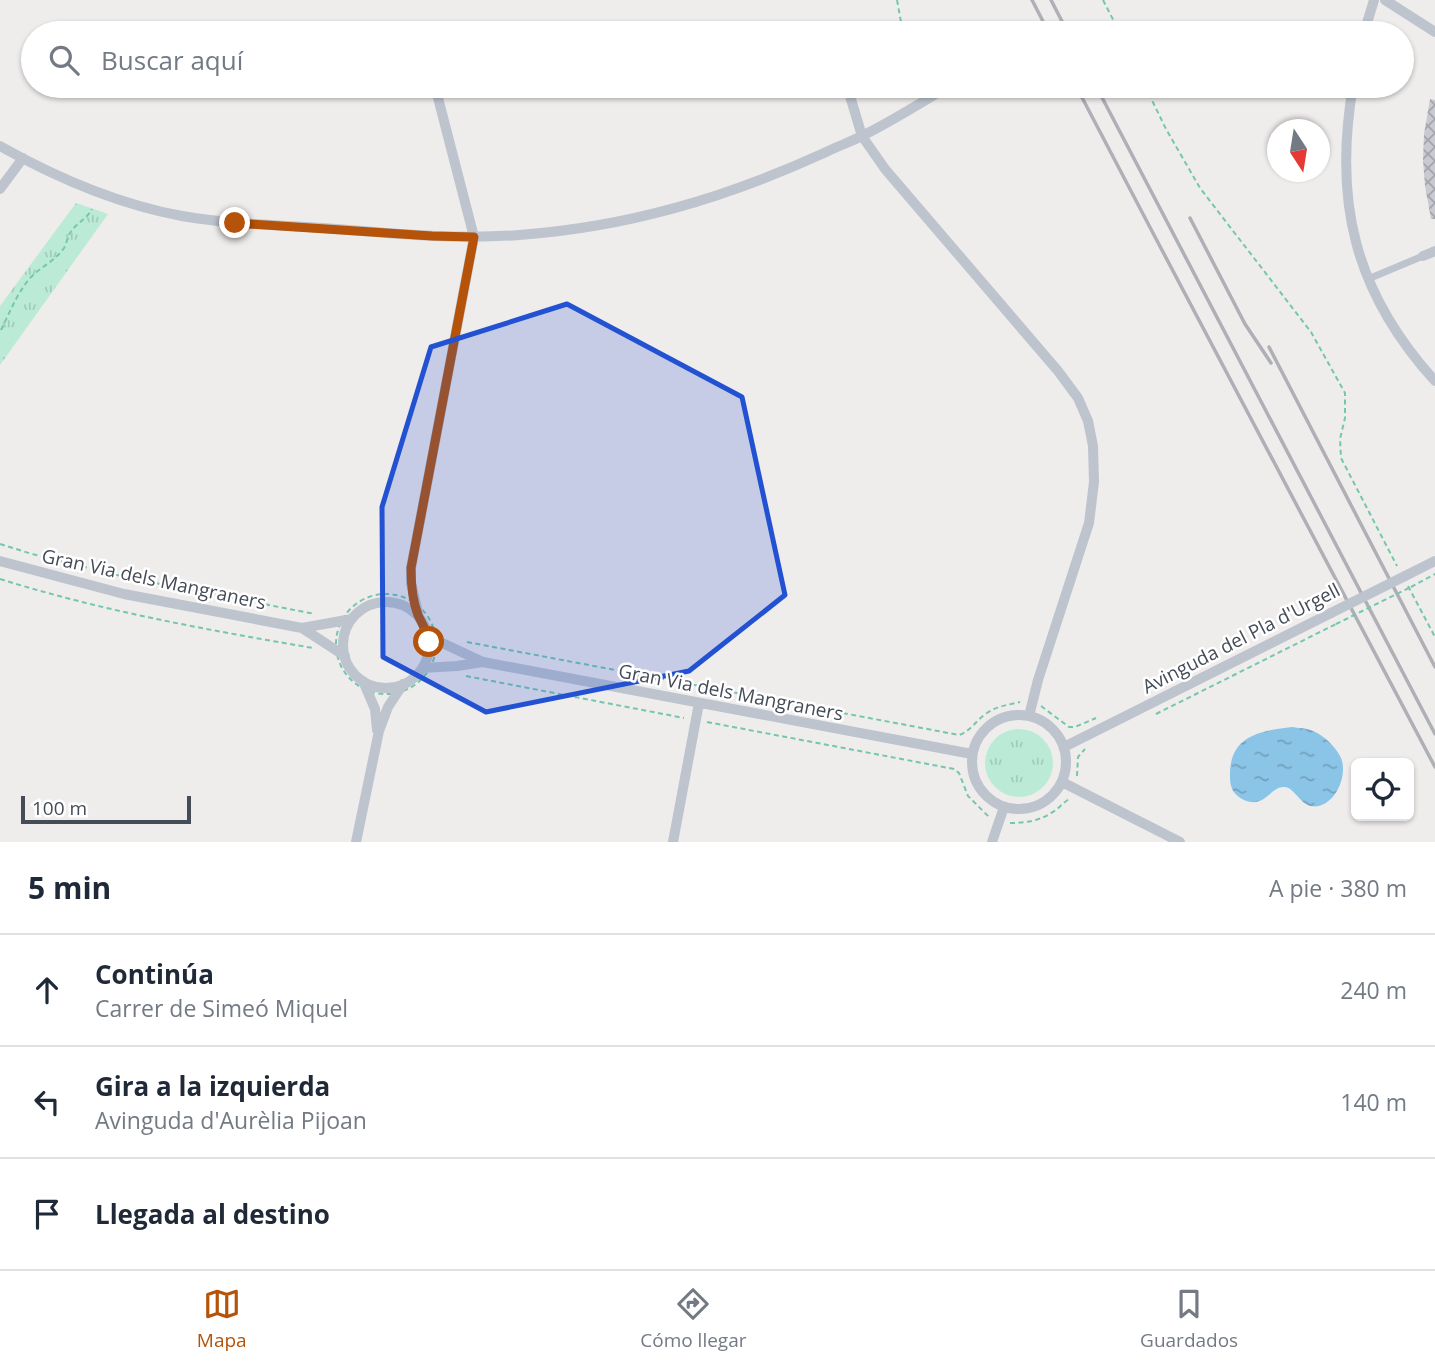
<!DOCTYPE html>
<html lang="es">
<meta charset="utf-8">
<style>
:root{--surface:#fff;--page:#f6f6f7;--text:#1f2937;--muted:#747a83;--line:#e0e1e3;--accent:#b45309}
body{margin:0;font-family:"Open Sans",sans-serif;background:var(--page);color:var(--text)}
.controls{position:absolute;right:21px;bottom:21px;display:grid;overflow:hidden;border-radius:10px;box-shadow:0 2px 5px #0004}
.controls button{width:63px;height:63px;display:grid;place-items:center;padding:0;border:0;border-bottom:2px solid var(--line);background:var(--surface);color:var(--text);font:35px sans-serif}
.compass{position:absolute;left:1267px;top:119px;width:63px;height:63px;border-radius:50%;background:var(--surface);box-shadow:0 2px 5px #0004;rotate:168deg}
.scale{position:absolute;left:21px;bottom:18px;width:170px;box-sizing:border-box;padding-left:7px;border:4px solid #454c58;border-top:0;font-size:19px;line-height:24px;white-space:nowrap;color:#454c58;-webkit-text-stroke:5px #fff;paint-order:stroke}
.stop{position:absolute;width:21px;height:21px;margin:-16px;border:5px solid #b45309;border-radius:50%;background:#fff}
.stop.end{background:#b45309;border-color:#fff;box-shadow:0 2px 7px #0008}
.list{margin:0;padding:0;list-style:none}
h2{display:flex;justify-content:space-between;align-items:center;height:91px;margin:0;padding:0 28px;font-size:30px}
h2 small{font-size:23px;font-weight:400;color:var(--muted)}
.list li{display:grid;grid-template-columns:46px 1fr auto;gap:21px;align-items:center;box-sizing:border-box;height:112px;padding:0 28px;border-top:2px solid var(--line)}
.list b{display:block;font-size:26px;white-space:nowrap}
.list p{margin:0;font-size:23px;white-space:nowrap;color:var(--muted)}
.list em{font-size:23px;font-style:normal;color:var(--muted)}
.icon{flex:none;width:38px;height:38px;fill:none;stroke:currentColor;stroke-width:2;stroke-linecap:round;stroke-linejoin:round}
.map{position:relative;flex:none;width:1435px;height:842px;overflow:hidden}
.search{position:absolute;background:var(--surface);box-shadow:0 2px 5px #0004;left:21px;right:21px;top:21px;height:77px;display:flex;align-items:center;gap:18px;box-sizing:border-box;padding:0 24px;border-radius:38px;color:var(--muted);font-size:26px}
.sheet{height:427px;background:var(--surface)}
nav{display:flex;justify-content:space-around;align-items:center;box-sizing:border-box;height:98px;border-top:2px solid var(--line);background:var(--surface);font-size:19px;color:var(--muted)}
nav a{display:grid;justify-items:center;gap:4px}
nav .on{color:var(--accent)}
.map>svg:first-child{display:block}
.grass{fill:url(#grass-tufts)}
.water{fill:url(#water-ripples)}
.building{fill:url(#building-cross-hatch)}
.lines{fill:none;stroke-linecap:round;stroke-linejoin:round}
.path{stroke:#75c7ac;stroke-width:2;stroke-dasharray:5 3.5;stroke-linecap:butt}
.pedestrian{stroke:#bdc4ce;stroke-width:7}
.minor{stroke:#bdc4ce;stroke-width:10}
.rail{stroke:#aeb0b6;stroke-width:3.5}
.path-bridge{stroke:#75c7ac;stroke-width:2;stroke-dasharray:5 3.5;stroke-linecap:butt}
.minor-bridge{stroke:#bdc4ce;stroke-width:10}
.route{stroke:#b45309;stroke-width:9}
.marked{fill:#2252d2;fill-opacity:0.2;stroke:#2252d2;stroke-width:5;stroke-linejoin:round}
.labels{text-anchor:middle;stroke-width:5;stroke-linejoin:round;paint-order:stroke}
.street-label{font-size:19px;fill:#454c58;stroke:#fff}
</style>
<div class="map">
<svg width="1435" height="842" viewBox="0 0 1435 842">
<defs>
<pattern id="grass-tufts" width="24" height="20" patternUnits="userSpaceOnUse" patternTransform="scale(1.75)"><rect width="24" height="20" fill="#bbebd6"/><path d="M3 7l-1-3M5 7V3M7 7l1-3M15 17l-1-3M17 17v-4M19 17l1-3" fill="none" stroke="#a2cbba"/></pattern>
<pattern id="water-ripples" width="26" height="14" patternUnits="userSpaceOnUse" patternTransform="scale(1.75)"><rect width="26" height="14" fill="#8ac4e6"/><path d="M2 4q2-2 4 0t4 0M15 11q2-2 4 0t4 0" fill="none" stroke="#73a1bd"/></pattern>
<pattern id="building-cross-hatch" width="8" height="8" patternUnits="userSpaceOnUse" patternTransform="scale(1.75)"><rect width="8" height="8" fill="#c9cad1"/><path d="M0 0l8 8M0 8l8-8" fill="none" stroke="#a5a6ac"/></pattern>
</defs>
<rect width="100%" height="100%" fill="#efecec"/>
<path class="grass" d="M76,203L108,214L0,365V306Z
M985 763a34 34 0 1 1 68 0a34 34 0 1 1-68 0Z"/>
<path class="water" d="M1292,727C1298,728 1307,728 1313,731C1323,735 1335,746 1340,756C1350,774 1334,811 1310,806C1300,803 1294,788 1285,787C1270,785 1265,811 1242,799C1233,794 1230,787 1230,777C1229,736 1258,731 1292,727Z"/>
<path class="building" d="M1430,99L1435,100V219H1431L1425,186L1423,160L1424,134Z"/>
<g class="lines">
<path class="path" d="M897,0L903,33
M1103,0L1120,33
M1145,86L1166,129L1200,188L1311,332L1345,393V418L1340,439L1341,458L1397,566
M1,330C10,312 17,293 31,277C41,267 56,260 64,248C67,243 67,237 70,233C76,223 87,219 92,209
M0,544L32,554L129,578L315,614
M0,579C102,611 208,630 313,648
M1408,586L1435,637
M1411,587L1435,574
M336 644a50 50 0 1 1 100 0a50 50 0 1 1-100 0Z
M467,642L959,735C971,731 976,720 987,713C997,706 1008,705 1020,702
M466,676L684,718
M1041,706L1069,727H1075L1096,718
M1156,714L1336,624
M707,722L954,769L959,773L968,796L989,817
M1077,776L1078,757L1085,749
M1010,823C1025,823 1039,821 1051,813C1059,809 1063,802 1071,798"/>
<path class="pedestrian" d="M1368,279L1423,256"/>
<path class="minor" d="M1385,0L1435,32
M1364,33L1374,0
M847,86L862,136L885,169L1058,371L1078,398L1088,421L1093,446L1094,482L1089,523L1038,680L1029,716
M1353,86C1333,202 1355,293 1435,381
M0,146C57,178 117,204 182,216C228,224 276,225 324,228C389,233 454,240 519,235C628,227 725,198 824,153C836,147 850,142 862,136C892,121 921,103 949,86
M0,189L23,158
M1423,256L1435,251
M0,561L124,594L302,628L352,619
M1405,576L1435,561
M343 645a43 43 0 1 1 86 0a43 43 0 1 1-86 0Z
M419,617L411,583V568L474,237L436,90
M302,628L345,656
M427,632L438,641L483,662L972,754
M422,668L457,666L483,662
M363,681L375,709L377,730
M972 762a47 47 0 1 1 94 0a47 47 0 1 1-94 0Z
M1064,747L1331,613
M1062,782L1180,842
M356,842L379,731L388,707L403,684
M673,842L699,703
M992,842L1004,807"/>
<path class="rail" d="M1032,0L1049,33
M1051,0L1068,33
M1076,86L1154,235L1435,767
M1096,86L1435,734
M1190,218L1245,324L1271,363
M1269,347L1435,667"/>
<path class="path-bridge" d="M1336,624L1411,587"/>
<path class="minor-bridge" d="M1331,613L1405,576"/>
</g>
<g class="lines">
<path class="route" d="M235,223L432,236L474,237L411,568C411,583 412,600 418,615C422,624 427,631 429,642"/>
</g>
<path class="marked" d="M567,304L742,397L785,595L689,671L486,712L383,657L382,507L431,347Z"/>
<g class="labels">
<g class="street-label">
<text transform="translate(154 579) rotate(12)" y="7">Gran Via dels Mangraners</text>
<text transform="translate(1241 638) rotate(-27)" y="7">Avinguda del Pla d'Urgell</text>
<text transform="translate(731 692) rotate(11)" y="7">Gran Via dels Mangraners</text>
</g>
</g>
</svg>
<div class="controls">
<button><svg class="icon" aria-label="locate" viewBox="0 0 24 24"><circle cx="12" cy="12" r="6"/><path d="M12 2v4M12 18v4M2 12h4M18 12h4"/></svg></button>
</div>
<svg class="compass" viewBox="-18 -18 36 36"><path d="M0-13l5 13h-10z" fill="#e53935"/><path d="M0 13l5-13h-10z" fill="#747a83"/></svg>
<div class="scale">100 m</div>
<div class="stop" style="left:429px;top:642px"></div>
<div class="stop end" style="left:235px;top:223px"></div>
<div class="search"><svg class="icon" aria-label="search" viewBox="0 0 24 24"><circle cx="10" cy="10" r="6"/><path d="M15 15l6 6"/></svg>Buscar aquí</div>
</div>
<section class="sheet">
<h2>5 min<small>A pie · 380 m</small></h2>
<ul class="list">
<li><svg class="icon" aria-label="ahead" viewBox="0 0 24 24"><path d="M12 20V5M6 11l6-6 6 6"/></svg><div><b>Continúa</b><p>Carrer de Simeó Miquel</p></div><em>240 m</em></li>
<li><svg class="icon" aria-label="left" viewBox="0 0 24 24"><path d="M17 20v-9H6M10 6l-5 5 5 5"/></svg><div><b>Gira a la izquierda</b><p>Avinguda d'Aurèlia Pijoan</p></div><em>140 m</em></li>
<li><svg class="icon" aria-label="arrive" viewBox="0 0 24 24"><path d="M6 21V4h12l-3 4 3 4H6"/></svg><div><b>Llegada al destino</b></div></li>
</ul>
</section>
<nav>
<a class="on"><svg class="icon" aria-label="map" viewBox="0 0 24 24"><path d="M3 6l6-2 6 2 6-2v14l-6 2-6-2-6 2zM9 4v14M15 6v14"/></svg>Mapa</a>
<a><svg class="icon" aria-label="directions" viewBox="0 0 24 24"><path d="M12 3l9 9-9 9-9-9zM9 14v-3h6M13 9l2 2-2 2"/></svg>Cómo llegar</a>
<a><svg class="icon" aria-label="saved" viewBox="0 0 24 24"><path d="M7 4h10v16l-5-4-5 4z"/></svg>Guardados</a>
</nav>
